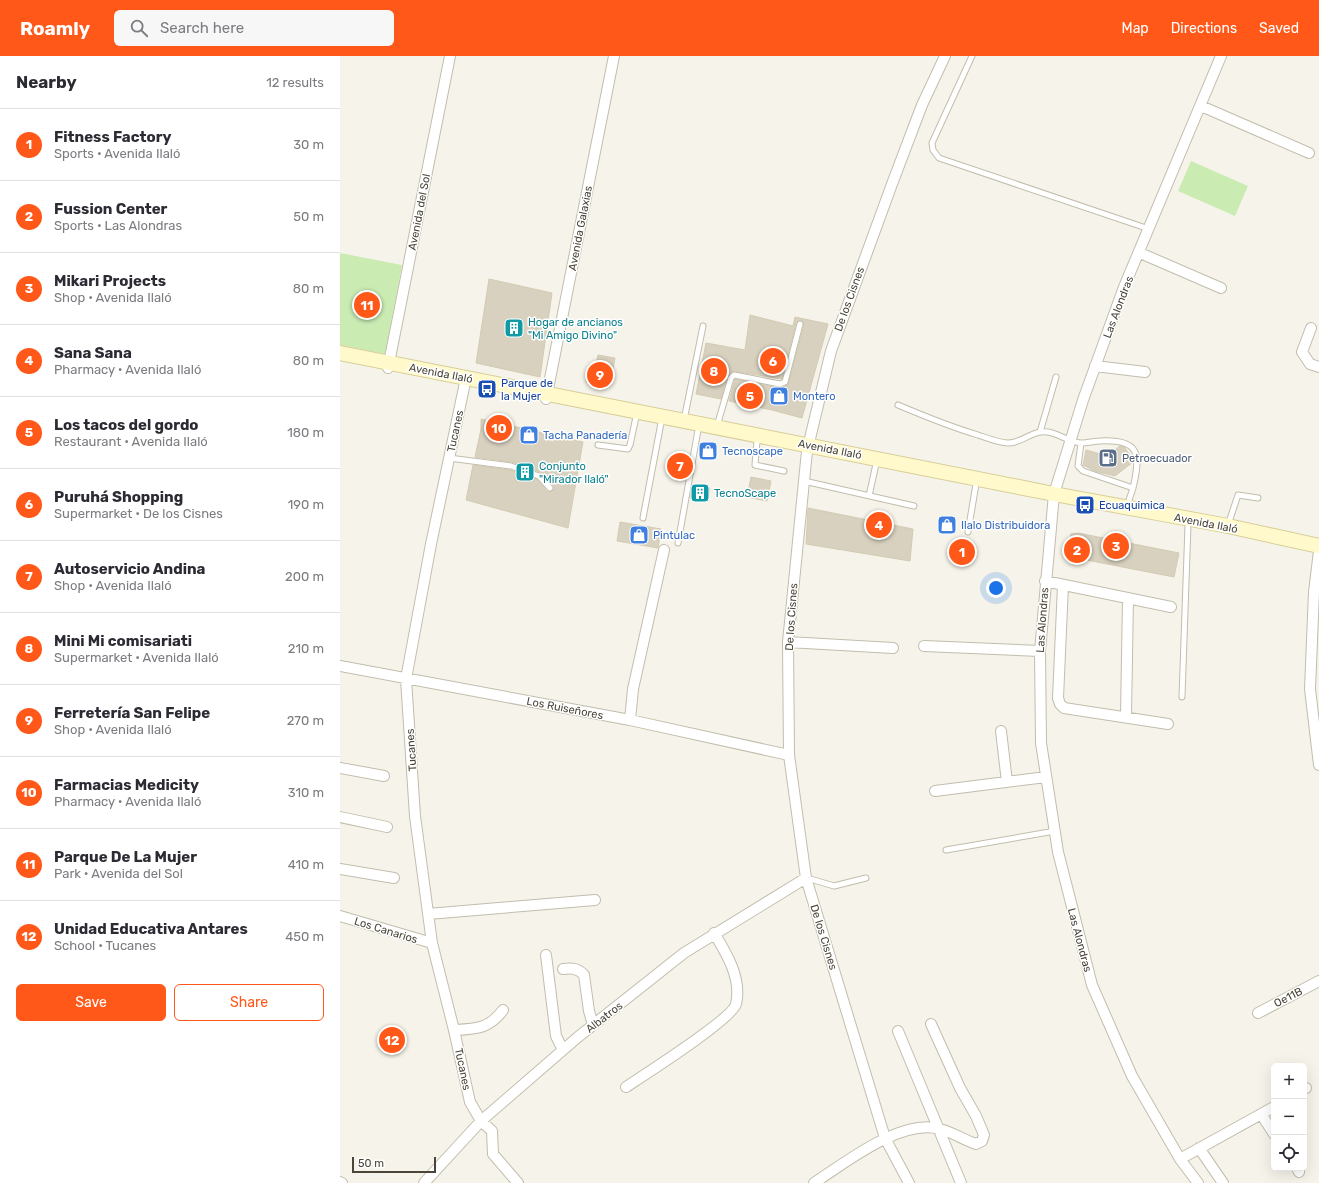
<!DOCTYPE html>
<meta charset="utf-8">
<style>
:root{--surface:#fff;--page:#f7f7f7;--text:#2b2b33;--muted:#7c7c81;--line:#e1e1e2;--accent:#ff5818}
body{margin:0;font-family:Rubik,sans-serif;background:var(--page);color:var(--text)}
.controls{position:absolute;right:12px;bottom:12px;display:grid;overflow:hidden;border-radius:6px;box-shadow:0 4px 16px #0002}
.controls button{width:36px;height:36px;display:grid;place-items:center;padding:0;border:0;border-bottom:1px solid var(--line);background:var(--surface);color:var(--text);font:20px sans-serif}
.scale{position:absolute;left:12px;bottom:10px;width:84px;box-sizing:border-box;padding-left:4px;border:2px solid #4a4538;border-top:0;font-size:11px;line-height:14px;white-space:nowrap;color:#4a4538;-webkit-text-stroke:3px #fff;paint-order:stroke}
.you{position:absolute;left:656px;top:532px;width:14px;height:14px;margin:-10px;border:3px solid #fff;border-radius:50%;background:#1a73e8;box-shadow:0 0 0 6px #1a73e833}
.badge{display:grid;place-items:center;width:26px;height:26px;border-radius:50%;background:var(--accent);color:#fff;font-size:13px;font-weight:700}
.pin{position:absolute;translate:-50% -50%;border:2px solid #fff;box-shadow:0 1px 4px #0006}
.list{margin:0;padding:0;list-style:none}
h2{display:flex;justify-content:space-between;align-items:center;height:52px;margin:0;padding:0 16px;font-size:17px}
h2 small{font-size:13px;font-weight:400;color:var(--muted)}
.list li{display:grid;grid-template-columns:26px 1fr auto;gap:12px;align-items:center;box-sizing:border-box;height:72px;padding:0 16px;border-top:1px solid var(--line)}
.list b{display:block;font-size:15px;white-space:nowrap}
.list p{margin:0;font-size:13px;white-space:nowrap;color:var(--muted)}
.list em{font-size:13px;font-style:normal;color:var(--muted)}
.actions{display:flex;gap:8px;padding:12px 16px}
.actions a{flex:1;padding:9px 0;border:1px solid var(--accent);border-radius:6px;text-align:center;font-size:14px;color:var(--accent)}
.actions .main{background:var(--accent);color:#fff}
.icon{flex:none;width:22px;height:22px;fill:none;stroke:currentColor;stroke-width:2;stroke-linecap:round;stroke-linejoin:round}
.map{position:relative;flex:none;width:979px;height:1127px;overflow:hidden}
header{display:flex;align-items:center;gap:24px;box-sizing:border-box;height:56px;padding:0 20px;background:var(--accent);color:#fff}
header strong{font-size:19px}
nav{display:flex;gap:22px;margin-inline-start:auto;font-size:14px}
.search{width:280px;height:36px;background:var(--page);display:flex;align-items:center;gap:10px;box-sizing:border-box;padding:0 14px;border-radius:6px;color:var(--muted);font-size:15px}
main{display:flex}
aside{flex:1;background:var(--surface)}
.map>svg:first-child{display:block}
.green{fill:#caebb2}
.building{fill:#d8d1bf;stroke:#d3cab2}
.lines{fill:none;stroke-linecap:round;stroke-linejoin:round}
.lane-casing{stroke:#c2bdac;stroke-width:7}
.street-casing{stroke:#c2bdac;stroke-width:12}
.secondary-casing{stroke:#d7ce99;stroke-width:16}
.lane{stroke:#fff;stroke-width:5}
.street{stroke:#fff;stroke-width:10}
.secondary{stroke:#fff9cb;stroke-width:14}
.labels{text-anchor:middle;stroke-width:3;stroke-linejoin:round;paint-order:stroke}
.street-label{font-size:11px;fill:#4a4538;stroke:#fff}
.culture-label{font-size:11px;fill:#0d838f;stroke:#fff;text-anchor:start}
.transit-label{font-size:11px;fill:#164399;stroke:#fff;text-anchor:start}
.shop-label{font-size:11px;fill:#366cbe;stroke:#fff;text-anchor:start}
.service-label{font-size:11px;fill:#4e5e75;stroke:#fff;text-anchor:start}
</style>
<header>
<strong>Roamly</strong>
<div class="search"><svg class="icon" aria-label="search" viewBox="0 0 24 24"><circle cx="10" cy="10" r="6"/><path d="M15 15l6 6"/></svg>Search here</div>
<nav><a>Map</a><a>Directions</a><a>Saved</a></nav>
</header>
<main>
<aside>
<h2>Nearby<small>12 results</small></h2>
<ul class="list">
<li><span class="badge">1</span><div><b>Fitness Factory</b><p>Sports · Avenida Ilaló</p></div><em>30 m</em></li>
<li><span class="badge">2</span><div><b>Fussion Center</b><p>Sports · Las Alondras</p></div><em>50 m</em></li>
<li><span class="badge">3</span><div><b>Mikari Projects</b><p>Shop · Avenida Ilaló</p></div><em>80 m</em></li>
<li><span class="badge">4</span><div><b>Sana Sana</b><p>Pharmacy · Avenida Ilaló</p></div><em>80 m</em></li>
<li><span class="badge">5</span><div><b>Los tacos del gordo</b><p>Restaurant · Avenida Ilaló</p></div><em>180 m</em></li>
<li><span class="badge">6</span><div><b>Puruhá Shopping</b><p>Supermarket · De los Cisnes</p></div><em>190 m</em></li>
<li><span class="badge">7</span><div><b>Autoservicio Andina</b><p>Shop · Avenida Ilaló</p></div><em>200 m</em></li>
<li><span class="badge">8</span><div><b>Mini Mi comisariati</b><p>Supermarket · Avenida Ilaló</p></div><em>210 m</em></li>
<li><span class="badge">9</span><div><b>Ferretería San Felipe</b><p>Shop · Avenida Ilaló</p></div><em>270 m</em></li>
<li><span class="badge">10</span><div><b>Farmacias Medicity</b><p>Pharmacy · Avenida Ilaló</p></div><em>310 m</em></li>
<li><span class="badge">11</span><div><b>Parque De La Mujer</b><p>Park · Avenida del Sol</p></div><em>410 m</em></li>
<li><span class="badge">12</span><div><b>Unidad Educativa Antares</b><p>School · Tucanes</p></div><em>450 m</em></li>
</ul>
<div class="actions"><a class="main">Save</a><a>Share</a></div>
</aside>
<div class="map">
<svg width="979" height="1127" viewBox="0 0 979 1127">
<rect width="100%" height="100%" fill="#f6f4ea"/>
<path class="green" d="M851,105L908,130L895,160L838,135Z
M0,197L62,209L45,298L0,289Z"/>
<path class="building" d="M149,223L212,237L200,321L136,307Z
M410,259L453,270L455,261L488,268L462,362L432,354L389,345L395,323L439,332L448,329L464,269L461,264L456,267L442,323L393,315L387,321L381,343L356,338L366,287L405,294Z
M258,299L275,302L270,330L246,326L249,311L255,312Z
M141,363L243,386L228,472L126,444L133,409L170,414L197,423L208,436L214,433L213,429L200,416L172,406L135,401L141,373Z
M780,390L784,391L793,403V406L775,420L755,415L743,409L746,394L767,400Z
M335,404L347,406L346,416L333,414Z
M411,421L431,425L427,445L407,441Z
M352,429L370,432L368,445L350,442Z
M468,452L573,473L570,505L466,488Z
M601,460L615,463L612,478L598,475Z
M280,466L321,473L318,492L277,485Z
M738,477L839,497L834,521L726,500L731,478Z"/>
<g class="lines">
<defs>
<path id="lane" d="M632,0L592,87L593,94L599,102L809,173
M558,349C584,360 611,371 638,379C647,382 657,386 667,387C680,388 689,377 701,376C716,374 728,387 742,387C748,387 754,385 760,385C800,383 801,398 793,432
M344,364L363,270
M377,370L391,322L394,319L440,328L445,326L460,268
M700,376L716,321
M417,385L415,409L444,415
M741,387L738,410L743,415L793,432L787,450
M258,389L288,393L290,389L296,361
M109,402L171,410L199,420L210,432
M464,425L574,450
M529,440L536,408
M303,462L321,367
M888,469L898,439L918,442
M628,476L636,428
M338,487L358,374
M842,641L848,469
M606,794L715,775
M467,822L494,830L526,822"/>
<path id="street" d="M861,50L969,97
M800,197L881,232
M971,272L962,296L970,308L979,311
M755,310L805,316
M48,312L110,0
M126,322L91,488L66,623L75,760L92,887L114,974L130,1046L141,1065L152,1075L153,1098L178,1127
M206,343L274,0
M979,495L974,536L970,633L979,709
M705,525L831,551
M723,529L718,642L720,648L724,652L828,668
M448,586L553,592
M584,590L700,595
M0,610L290,664L449,699
M786,660L788,542
M290,664L293,633L324,494
M661,675L667,726
M0,712L44,720
M595,735L706,721
M0,761L47,771
M0,813L54,822
M88,858L255,844
M0,860L92,887
M206,899L216,980L223,994
M223,913C232,912 238,912 244,919L249,955L253,969
M918,957L979,925
M114,974C136,973 149,973 163,954
M558,975L621,1127
M286,1031C304,1019 392,963 396,948C402,923 387,898 374,877
M964,1033L966,1032
M921,1058L934,1078
M859,1092L883,1127
M840,1103L934,1051
M957,1112L959,1116
M0,1126L2,1127
M84,1127L141,1065L238,981L344,897L466,822
M474,1127C505,1107 561,1062 600,1073C612,1076 624,1084 636,1088L642,1085L644,1079L636,1060L620,1032L591,968
M569,1127L545,1082L466,822L449,699L448,586L467,395L491,295L552,128L582,49L605,0
M858,1127L840,1103L792,1020L752,929L718,796L701,687L700,595L714,438L743,344L784,231L881,0"/>
<path id="secondary" d="M0,297L714,438L888,470L979,490"/>
</defs>
<use href="#lane" class="lane-casing"/>
<use href="#street" class="street-casing"/>
<use href="#secondary" class="secondary-casing"/>
<use href="#lane" class="lane"/>
<use href="#street" class="street"/>
<use href="#secondary" class="secondary"/>
</g>
<defs>
<symbol id="building-square" viewBox="-11 -11 22 22"><rect x="-9" y="-9" width="18" height="18" rx="4" fill="#0f9aa8" stroke="#fff"/><path d="M-4-6H4V6H1V3H-1V6H-4ZM-2.5-4.3h1.7v1.8h-1.7ZM.8-4.3h1.7v1.8H.8ZM-2.5-1h1.7V.8h-1.7ZM.8-1h1.7V.8H.8Z" fill="#fff"/></symbol>
<symbol id="bus-square" viewBox="-11 -11 22 22"><rect x="-9" y="-9" width="18" height="18" rx="4" fill="#1a4fb4" stroke="#fff"/><path d="M-5-6H5V4H4V6H2V4H-2V6H-4V4H-5ZM-3.5-4V0h7V-4ZM-3.5 1.2v1.5H-2V1.2ZM2 1.2v1.5H3.5V1.2Z" fill="#fff"/></symbol>
<symbol id="shop-square" viewBox="-11 -11 22 22"><rect x="-9" y="-9" width="18" height="18" rx="4" fill="#3f7fe0" stroke="#fff"/><path d="M-5-2.5h2.3a2.7 3.5 0 0 1 5.4 0H5L5.5 6h-11ZM-1.5-2.5h3a1.5 2.3 0 0 0-3 0Z" fill="#fff"/></symbol>
<symbol id="fuel-square" viewBox="-11 -11 22 22"><rect x="-9" y="-9" width="18" height="18" rx="4" fill="#5c6f8a" stroke="#fff"/><path d="M-5.5-6h7V0h2V4h1.3V-2.5L3-4.5l.8-.8L6-3V5H2.5V1h-1V6h-7ZM-4.2-4.7v3.2H.2V-4.7Z" fill="#fff"/></symbol>
</defs>
<g fill-rule="evenodd">
<use href="#building-square" x="163" y="261" width="22" height="22"/>
<use href="#bus-square" x="136" y="322" width="22" height="22"/>
<use href="#shop-square" x="428" y="329" width="22" height="22"/>
<use href="#shop-square" x="178" y="368" width="22" height="22"/>
<use href="#shop-square" x="357" y="384" width="22" height="22"/>
<use href="#fuel-square" x="757" y="391" width="22" height="22"/>
<use href="#building-square" x="174" y="405" width="22" height="22"/>
<use href="#building-square" x="349" y="426" width="22" height="22"/>
<use href="#bus-square" x="734" y="438" width="22" height="22"/>
<use href="#shop-square" x="596" y="458" width="22" height="22"/>
<use href="#shop-square" x="288" y="468" width="22" height="22"/>
</g>
<g class="labels">
<g class="street-label">
<text transform="translate(79 156) rotate(-79)" y="4">Avenida del Sol</text>
<text transform="translate(240 172) rotate(-79)" y="4">Avenida Galaxias</text>
<text transform="translate(509 243) rotate(-70)" y="4">De los Cisnes</text>
<text transform="translate(778 251) rotate(-69)" y="4">Las Alondras</text>
<text transform="translate(101 317) rotate(11)" y="4">Avenida Ilaló</text>
<text transform="translate(115 375) rotate(-78)" y="4">Tucanes</text>
<text transform="translate(490 393) rotate(11)" y="4">Avenida Ilaló</text>
<text transform="translate(866 467) rotate(11)" y="4">Avenida Ilaló</text>
<text transform="translate(451 561) rotate(-86)" y="4">De los Cisnes</text>
<text transform="translate(702 564) rotate(-86)" y="4">Las Alondras</text>
<text transform="translate(225 652) rotate(11)" y="4">Los Ruiseñores</text>
<text transform="translate(71 694) rotate(-94)" y="4">Tucanes</text>
<text transform="translate(46 874) rotate(17)" y="4">Los Canarios</text>
<text transform="translate(484 881) rotate(73)" y="4">De los Cisnes</text>
<text transform="translate(740 884) rotate(75)" y="4">Las Alondras</text>
<text transform="translate(948 941) rotate(-27)" y="4">Oe11B</text>
<text transform="translate(264 961) rotate(-38)" y="4">Albatros</text>
<text transform="translate(123 1013) rotate(78)" y="4">Tucanes</text>
</g>
<g class="culture-label">
<text x="188" y="270">Hogar de ancianos<tspan x="188" dy="13">"Mi Amigo Divino"</tspan></text>
<text x="199" y="414">Conjunto<tspan x="199" dy="13">"Mirador Ilaló"</tspan></text>
<text x="374" y="441">TecnoScape</text>
</g>
<g class="transit-label">
<text x="161" y="331">Parque de<tspan x="161" dy="13">la Mujer</tspan></text>
<text x="759" y="453">Ecuaquimica</text>
</g>
<g class="shop-label">
<text x="453" y="344">Montero</text>
<text x="203" y="383">Tacha Panadería</text>
<text x="382" y="399">Tecnoscape</text>
<text x="621" y="473">Ilalo Distribuidora</text>
<text x="313" y="483">Pintulac</text>
</g>
<g class="service-label">
<text x="782" y="406">Petroecuador</text>
</g>
</g>
</svg>
<div class="controls">
<button>+</button>
<button>−</button>
<button><svg class="icon" aria-label="locate" viewBox="0 0 24 24"><circle cx="12" cy="12" r="6"/><path d="M12 2v4M12 18v4M2 12h4M18 12h4"/></svg></button>
</div>
<div class="scale">50 m</div>
<div class="you"></div>
<div class="pin badge" style="left:622px;top:496px">1</div>
<div class="pin badge" style="left:737px;top:494px">2</div>
<div class="pin badge" style="left:776px;top:490px">3</div>
<div class="pin badge" style="left:539px;top:469px">4</div>
<div class="pin badge" style="left:410px;top:340px">5</div>
<div class="pin badge" style="left:433px;top:305px">6</div>
<div class="pin badge" style="left:340px;top:410px">7</div>
<div class="pin badge" style="left:374px;top:315px">8</div>
<div class="pin badge" style="left:260px;top:319px">9</div>
<div class="pin badge" style="left:159px;top:372px">10</div>
<div class="pin badge" style="left:27px;top:249px">11</div>
<div class="pin badge" style="left:52px;top:984px">12</div>
</div>
</main>
